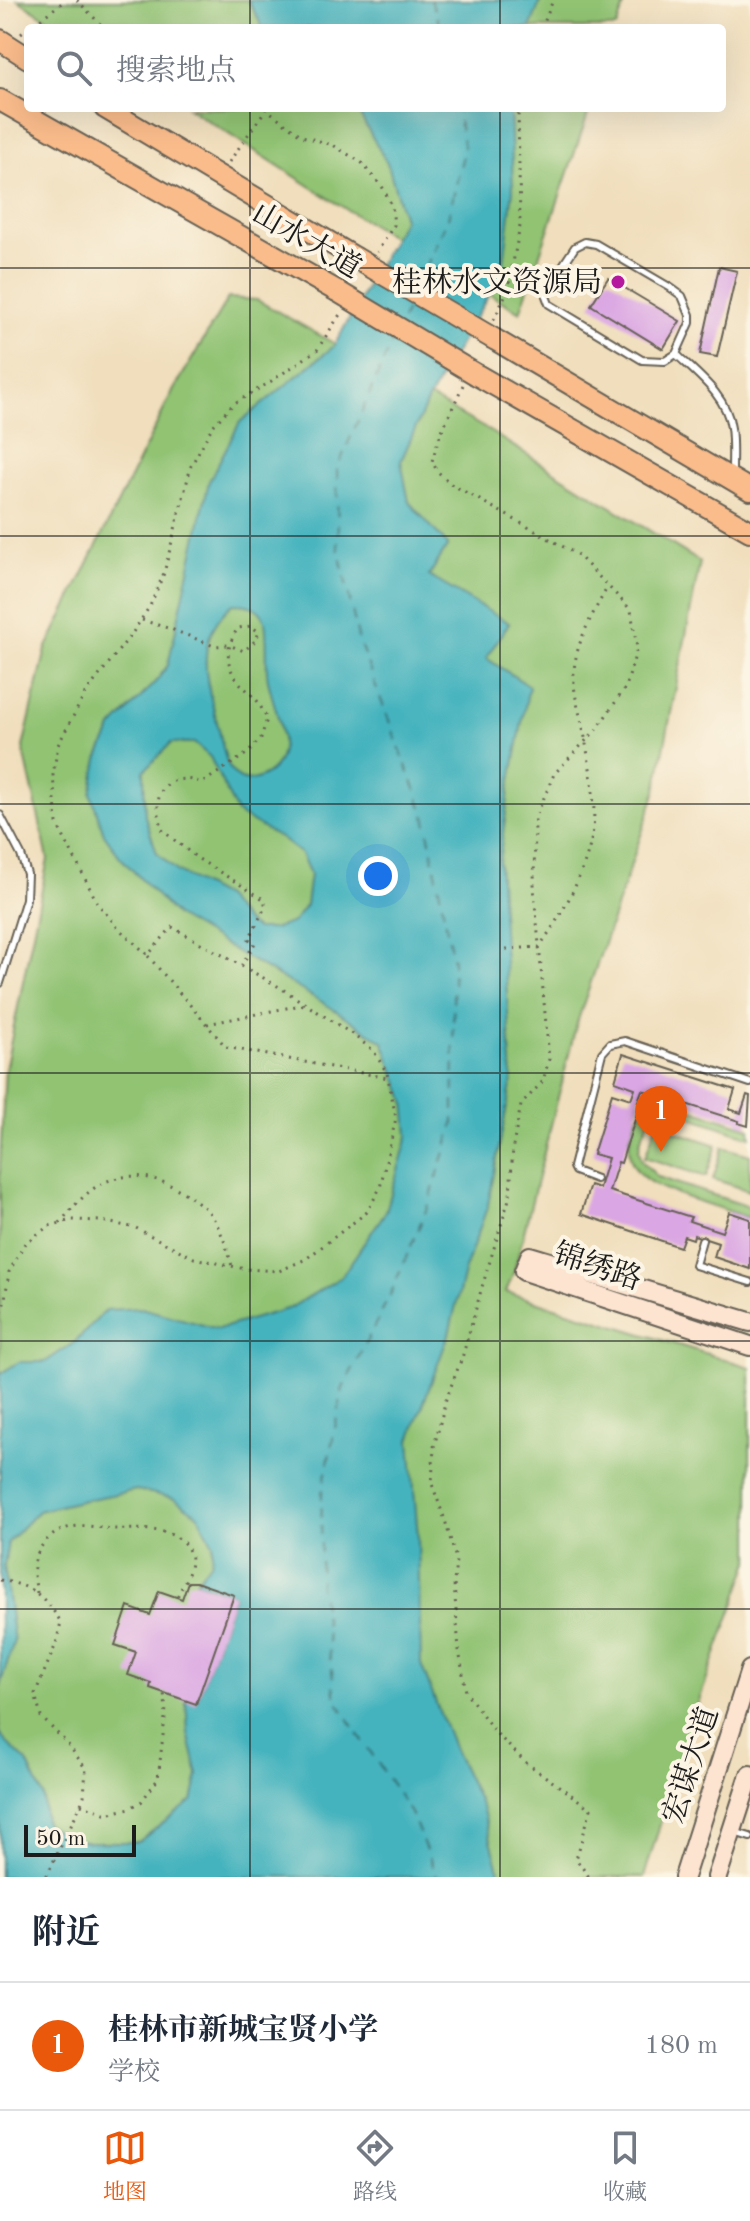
<!DOCTYPE html>
<html lang="zh">
<meta charset="utf-8">
<style>
:root{--surface:#fff;--page:#f6f6f7;--text:#1f2937;--muted:#747a83;--line:#e0e1e3;--accent:#ea580c}
body{margin:0;font-family:"Old Standard TT","Noto Serif SC",serif;background:var(--page);color:var(--text)}
.scale{position:absolute;left:24px;bottom:20px;width:112px;box-sizing:border-box;padding-left:8px;border:4px solid #1c1c1c;border-top:0;font-size:22px;line-height:28px;white-space:nowrap;color:#1c1c1c;-webkit-text-stroke:6px #fcf5e5;paint-order:stroke}
.you{position:absolute;left:378px;top:876px;width:28px;height:28px;margin:-20px;border:6px solid #fff;border-radius:50%;background:#1a73e8;box-shadow:0 0 0 12px #1a73e833}
.badge{display:grid;place-items:center;width:52px;height:52px;border-radius:50%;background:var(--accent);color:#fff;font-size:26px;font-weight:700}
.pin{position:absolute;translate:-50% -66px;filter:drop-shadow(0 2px 4px #0008)}
.pin::after{content:'';position:absolute;top:42px;width:28px;height:24px;background:inherit;clip-path:polygon(0 0,100% 0,50% 100%)}
.list{margin:0;padding:0;list-style:none}
h2{display:flex;justify-content:space-between;align-items:center;height:104px;margin:0;padding:0 32px;font-size:34px}
h2 small{font-size:26px;font-weight:400;color:var(--muted)}
.list li{display:grid;grid-template-columns:52px 1fr auto;gap:24px;align-items:center;box-sizing:border-box;height:128px;padding:0 32px;border-top:2px solid var(--line)}
.list b{display:block;font-size:30px;white-space:nowrap}
.list p{margin:0;font-size:26px;white-space:nowrap;color:var(--muted)}
.list em{font-size:26px;font-style:normal;color:var(--muted)}
.icon{flex:none;width:44px;height:44px;fill:none;stroke:currentColor;stroke-width:2;stroke-linecap:round;stroke-linejoin:round}
.map{position:relative;flex:none;width:750px;height:1877px;overflow:hidden}
.search{position:absolute;background:var(--surface);box-shadow:0 8px 32px #0002;left:24px;right:24px;top:24px;height:88px;display:flex;align-items:center;gap:20px;box-sizing:border-box;padding:0 28px;border-radius:8px;color:var(--muted);font-size:30px}
.sheet{height:232px;background:var(--surface)}
nav{display:flex;justify-content:space-around;align-items:center;box-sizing:border-box;height:112px;border-top:2px solid var(--line);background:var(--surface);font-size:22px;color:var(--muted)}
nav a{display:grid;justify-items:center;gap:4px}
nav .on{color:var(--accent)}
.map>svg:first-child{display:block}
.green{fill:#91c373;stroke:#567048;stroke-width:2}
.water{fill:#44b3be;stroke:#30686d;stroke-width:2;fill-rule:evenodd}
.lines{fill:none;stroke-linecap:round;stroke-linejoin:round}
.ferry{stroke:#2c585d;stroke-width:2;stroke-dasharray:10 8;stroke-linecap:butt}
.building{fill:#daa6e3}
.lane-casing{stroke:#666054;stroke-width:10}
.secondary-casing{stroke:#666054;stroke-width:22}
.primary-casing{stroke:#666054;stroke-width:24}
.path{stroke:#666054;stroke-width:3;stroke-dasharray:2 6;stroke-linecap:butt}
.lane{stroke:#fff;stroke-width:6}
.secondary{stroke:#fde4d1;stroke-width:18}
.primary{stroke:#fabc8b;stroke-width:20}
.primary-bridge-casing{stroke:#666054;stroke-width:24;stroke-linecap:butt}
.primary-bridge{stroke:#fabc8b;stroke-width:20}
.grid{fill:none;stroke:#1c1c1c;stroke-width:2;stroke-opacity:0.55}
.poi-dot{fill:#b5179e;stroke:#fcf5e5;stroke-width:3}
.labels{text-anchor:middle;stroke-width:8;stroke-linejoin:round;paint-order:stroke}
.street-label{font-size:30px;fill:#1c1c1c;stroke:#fcf5e5}
.poi-label{font-size:30px;fill:#1c1c1c;stroke:#fcf5e5;text-anchor:end}
</style>
<div class="map">
<svg width="750" height="1877" viewBox="0 0 750 1877">
<rect width="100%" height="100%" fill="#fcf5e5"/>
<filter id="ink" filterUnits="userSpaceOnUse"><feTurbulence type="fractalNoise" baseFrequency=".0125" numOctaves="2"/><feDisplacementMap in="SourceGraphic" scale="16" xChannelSelector="R" yChannelSelector="G"/><feConvolveMatrix kernelMatrix="1 2 1 2 8 2 1 2 1" color-interpolation-filters="sRGB"/></filter>
<filter id="wash" filterUnits="userSpaceOnUse"><feTurbulence type="fractalNoise" baseFrequency=".006" numOctaves="4" result="noise"/><feDisplacementMap in="SourceGraphic" scale="32" xChannelSelector="R" yChannelSelector="G"/><feGaussianBlur stdDeviation="1.8" result="paint"/><feColorMatrix in="noise" values="0 0 0 0 0 0 0 0 0 0 0 0 0 0 0 0 0 1.4 0 .05"/><feComposite in="paint" operator="in"/></filter>
<g filter="url(#wash)">
<rect width="100%" height="100%" fill="#f0debc"/>
<path class="green" d="M18,0H626L616,28H62Z
M188,108H590L520,312L352,213Z
M228,298L257,300L486,429L700,562L656,791L576,1026L514,1272L506,1292L750,1367V1561L692,1720L644,1877H0V1163L5,1070L48,859L23,747L46,649L172,393Z
M668,1102L750,1128V1137L682,1114L667,1113L657,1115L649,1121L641,1138L639,1150L642,1161L658,1177L750,1207V1218C730,1212 711,1205 691,1199C653,1186 615,1173 634,1124C640,1109 653,1102 668,1102Z
M656,1125L717,1145L706,1177L645,1157Z
M723,1147L750,1155V1191L713,1179Z"/>
<path class="water" d="M248,0H541L530,28H263Z
M356,108H510L513,190L503,270L428,400L401,461L409,502L448,545L429,576L509,623L486,658L529,686L509,791L499,862L512,1080L488,1205L464,1272L449,1334L410,1440L418,1537L421,1664L455,1752L483,1810L501,1877H0V1732L5,1741L27,1762L43,1796L45,1823L64,1836L90,1842H138L192,1801L198,1775L188,1733L186,1700L196,1703L234,1595L196,1582L211,1561L213,1544L198,1515L173,1498L137,1490L80,1501L38,1511L8,1542L4,1566L14,1641L0,1686V1374L19,1362H45L75,1342L106,1310L141,1308L218,1329L290,1308L341,1277L386,1211L408,1136L405,1100L383,1042L327,1005L176,916L120,857L104,834L91,794L98,759L112,728L157,680L168,665L209,481L240,422L334,346L404,219L388,165ZM233,604C245,604 258,605 264,618C268,628 266,659 267,673C270,708 306,762 256,779C248,782 240,780 234,774C225,763 223,747 220,734C209,688 189,641 233,604ZM171,743H194L210,757L237,813L280,838L301,854L310,874L306,905L293,922L274,929H256L245,921L224,897L178,872L157,853L145,816L144,771Z"/>
<g class="lines">
<path class="ferry" d="M431,0L441,28
M418,284L448,218L464,151L457,108
M402,320L410,301
M394,337L337,469L338,547L359,642L425,815L453,961L454,1124L427,1208L391,1293L343,1388L322,1493L320,1586L336,1700L411,1813L437,1877"/>
</g>
<g id="blocks">
<path class="building" d="M719,267L737,271L717,357L700,354Z
M608,278L680,321L663,349L591,305Z
M623,1054L735,1090L729,1109L741,1113L747,1095L750,1096L748,1126L738,1123L739,1121L642,1090L638,1101H641L621,1163L618,1162L609,1191L691,1217L689,1221L722,1232L729,1212L750,1219V1269L714,1257L718,1243L694,1235L693,1239L684,1236L680,1247L581,1214L590,1185L599,1188L608,1158L593,1154L612,1093L631,1099L635,1088L615,1081Z
M188,1582H196L234,1595L196,1704L150,1688L151,1683L128,1675L136,1652L115,1645L128,1607L150,1615L159,1591L182,1599Z"/>
</g>
</g>
<g filter="url(#ink)">
<use href="#blocks" fill-opacity="0" stroke="#666054" stroke-width="2"/>
<g class="lines">
<defs>
<path id="lane" d="M676,354L665,361L642,360L549,304L546,296L550,285L575,247L585,242L596,244L671,288L682,296L690,315V323L676,354C698,375 727,396 731,428C733,442 732,458 732,472
M0,815L21,855L27,874L26,899L0,983
M596,1179L575,1171L573,1167L602,1053L610,1044L625,1041L750,1083
M702,1240L695,1265L750,1282
M734,1832L750,1837"/>
<path id="secondary" d="M750,1322L530,1256L524,1271L750,1346
M684,1877L750,1670
M717,1877L750,1775"/>
<path id="primary" d="M0,40L28,58
M0,100L337,291
M105,108L354,257
M494,339L750,490
M477,375L750,531"/>
</defs>
<use href="#lane" class="lane-casing"/>
<use href="#secondary" class="secondary-casing"/>
<use href="#primary" class="primary-casing"/>
<path class="path" d="M77,0L104,28
M542,28L553,0
M21,33L66,0
M265,108L302,136L333,145L362,163L383,188L392,206L394,225L377,252
M229,162L266,109
M494,320L508,289L520,226L518,108
M463,385L440,435L432,461L437,471L451,484L578,555L631,610L637,648L626,687L596,730L554,774L535,819L534,888L549,1059L543,1081L521,1105L513,1146L510,1196L482,1287L462,1358L446,1399L434,1447L432,1484L445,1520L456,1559L454,1584L459,1650L466,1692L494,1731L525,1762L591,1809L576,1859L589,1877
M142,620L171,629L214,646L229,645L244,651L256,640L259,632L251,626L238,628C226,646 224,665 239,682C245,689 252,694 258,702C261,707 264,713 267,719L261,738L248,753L202,783C182,775 159,779 158,805C158,813 161,823 163,831L197,858L265,900V907L249,939L255,943L241,966
M506,949L539,947C562,915 584,876 592,836C597,807 591,773 586,744C583,720 572,696 574,671C576,641 594,612 608,586
M148,956L226,1047L388,1078
M207,1024L306,1004
M60,1223C72,1208 87,1190 105,1182C136,1169 167,1180 192,1198C197,1202 203,1205 207,1210C221,1226 226,1246 232,1266
M0,1320L5,1299L9,1272L25,1243L49,1226L72,1220L101,1221L136,1228L194,1258L245,1269L279,1271L306,1259L367,1212L380,1188L396,1118L387,1073L373,1050L349,1032L276,985L172,927L148,955L119,929L98,904L57,824L53,775L58,745L85,694L133,632L150,606L164,573L191,466L212,427L233,404L267,384L317,350L341,313
M0,1580C33,1586 43,1595 61,1622L56,1644L35,1694L41,1717L67,1743L86,1769L84,1796L81,1804L46,1877
M37,1593C36,1585 33,1576 34,1568C35,1545 56,1527 79,1526C91,1525 104,1529 116,1529C138,1530 177,1525 189,1551C196,1565 183,1584 177,1597
M81,1804L107,1814L130,1808L141,1802L158,1779L166,1709L164,1693"/>
<use href="#lane" class="lane"/>
<use href="#secondary" class="secondary"/>
<use href="#primary" class="primary"/>
<defs>
<path id="primary-bridge" d="M354,257L494,339
M337,291L477,375"/>
</defs>
<use href="#primary-bridge" class="primary-bridge-casing"/>
<use href="#primary-bridge" class="primary-bridge"/>
</g>
</g>
<path class="grid" d="M250,0V28M500,0V28M250,108V1877M500,108V1877M0,268H750M0,536H750M0,804H750M0,1073H750M0,1341H750M0,1609H750"/>
<circle class="poi-dot" cx="618" cy="282" r="8"/>
<g class="labels">
<g class="street-label">
<text transform="translate(307 240) rotate(30)" y="10">山水大道</text>
<text transform="translate(598 1266) rotate(18)" y="10">锦绣路</text>
<text transform="translate(690 1765) rotate(-72)" y="10">宏谋大道</text>
</g>
<g class="poi-label">
<text x="602" y="292">桂林水文资源局</text>
</g>
</g>
</svg>
<div class="scale">50 m</div>
<div class="you"></div>
<div class="pin badge" style="left:661px;top:1152px">1</div>
<div class="search"><svg class="icon" aria-label="search" viewBox="0 0 24 24"><circle cx="10" cy="10" r="6"/><path d="M15 15l6 6"/></svg>搜索地点</div>
</div>
<section class="sheet">
<h2>附近<small></small></h2>
<ul class="list">
<li><span class="badge">1</span><div><b>桂林市新城宝贤小学</b><p>学校</p></div><em>180 m</em></li>
</ul>
</section>
<nav>
<a class="on"><svg class="icon" aria-label="map" viewBox="0 0 24 24"><path d="M3 6l6-2 6 2 6-2v14l-6 2-6-2-6 2zM9 4v14M15 6v14"/></svg>地图</a>
<a><svg class="icon" aria-label="directions" viewBox="0 0 24 24"><path d="M12 3l9 9-9 9-9-9zM9 14v-3h6M13 9l2 2-2 2"/></svg>路线</a>
<a><svg class="icon" aria-label="saved" viewBox="0 0 24 24"><path d="M7 4h10v16l-5-4-5 4z"/></svg>收藏</a>
</nav>
